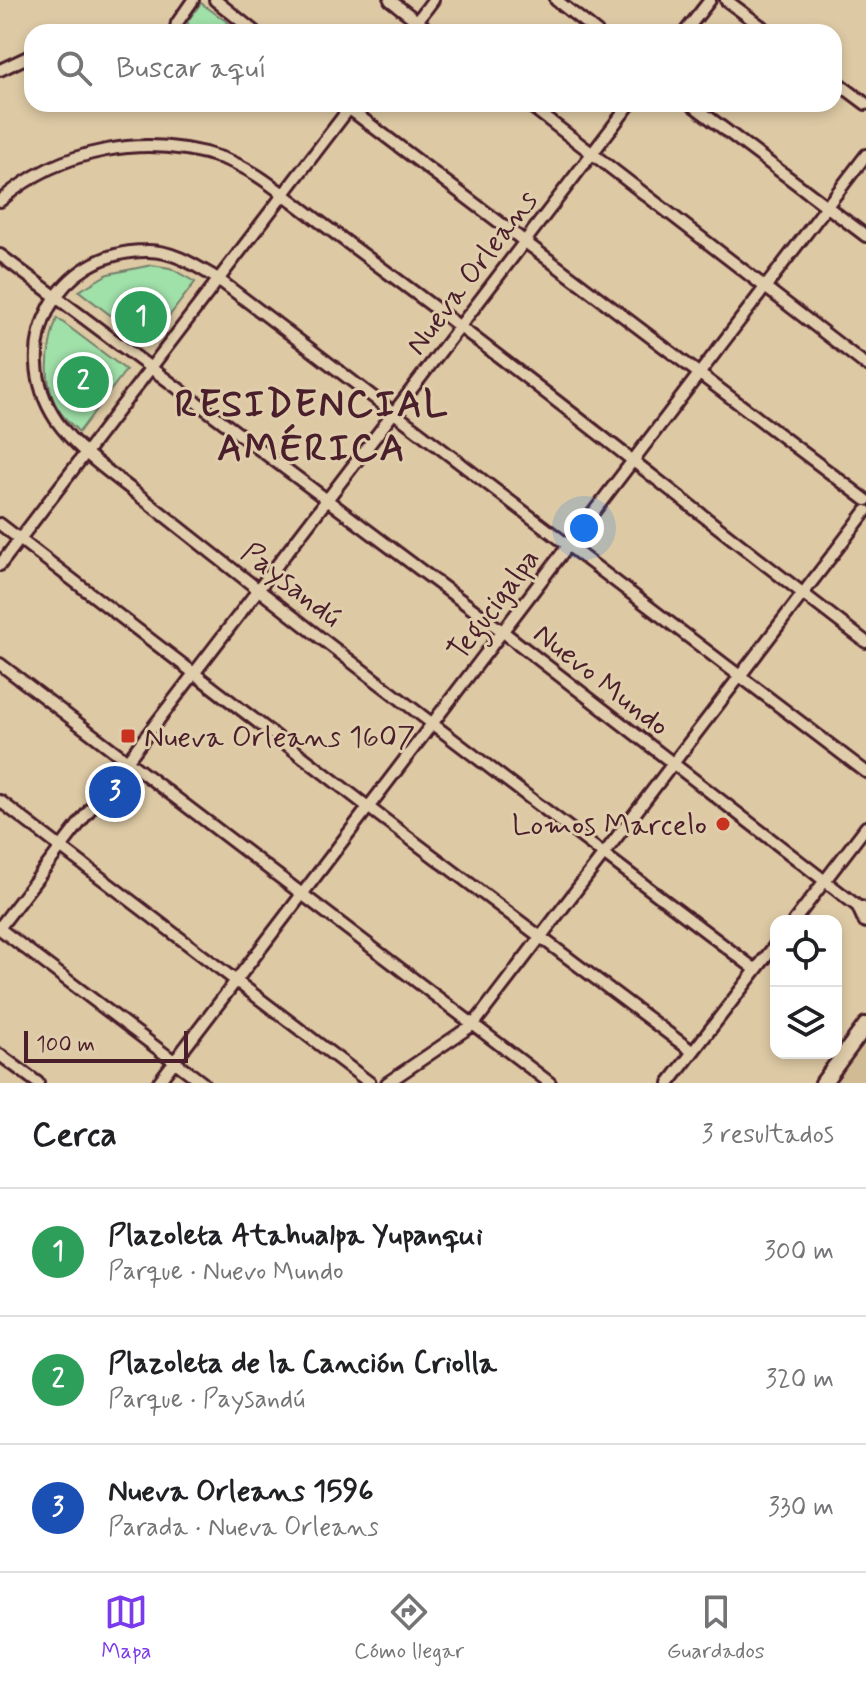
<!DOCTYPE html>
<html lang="es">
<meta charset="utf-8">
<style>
:root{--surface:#fff;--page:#f6f6f6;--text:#202124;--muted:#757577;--line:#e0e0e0;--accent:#7c3aed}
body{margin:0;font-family:Mynerve,sans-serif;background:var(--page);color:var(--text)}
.controls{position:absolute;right:24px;bottom:24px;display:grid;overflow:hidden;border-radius:16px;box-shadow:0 4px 12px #0003}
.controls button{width:72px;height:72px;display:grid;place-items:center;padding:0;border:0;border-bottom:2px solid var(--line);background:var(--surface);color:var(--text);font:40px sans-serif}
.scale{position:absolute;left:24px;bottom:20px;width:164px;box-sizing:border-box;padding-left:8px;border:4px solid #4a1f2b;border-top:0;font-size:22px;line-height:28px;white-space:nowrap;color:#4a1f2b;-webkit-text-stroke:6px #e0cdab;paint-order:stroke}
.you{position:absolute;left:584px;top:528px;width:28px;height:28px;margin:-20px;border:6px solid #fff;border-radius:50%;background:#1a73e8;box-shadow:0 0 0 12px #1a73e833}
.badge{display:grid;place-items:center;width:52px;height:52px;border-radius:50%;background:var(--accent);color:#fff;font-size:26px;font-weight:700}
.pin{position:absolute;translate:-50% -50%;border:4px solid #fff;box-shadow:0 2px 8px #0006}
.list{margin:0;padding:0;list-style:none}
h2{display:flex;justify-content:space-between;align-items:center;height:104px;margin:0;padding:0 32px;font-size:34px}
h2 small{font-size:26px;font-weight:400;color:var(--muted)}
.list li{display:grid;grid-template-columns:52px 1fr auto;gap:24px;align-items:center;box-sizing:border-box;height:128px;padding:0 32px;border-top:2px solid var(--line)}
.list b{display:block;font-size:30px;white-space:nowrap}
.list p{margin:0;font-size:26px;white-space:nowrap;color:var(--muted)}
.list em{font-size:26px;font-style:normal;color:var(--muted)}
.icon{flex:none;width:44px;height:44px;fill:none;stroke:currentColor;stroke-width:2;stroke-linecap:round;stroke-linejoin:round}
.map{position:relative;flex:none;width:866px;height:1083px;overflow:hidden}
.search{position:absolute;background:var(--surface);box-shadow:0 4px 12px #0003;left:24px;right:24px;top:24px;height:88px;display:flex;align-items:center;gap:20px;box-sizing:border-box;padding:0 28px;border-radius:24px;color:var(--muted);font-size:30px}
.sheet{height:488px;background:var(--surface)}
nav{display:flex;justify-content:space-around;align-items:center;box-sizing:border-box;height:112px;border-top:2px solid var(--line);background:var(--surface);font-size:22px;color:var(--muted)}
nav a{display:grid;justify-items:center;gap:4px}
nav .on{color:var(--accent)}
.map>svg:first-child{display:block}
.built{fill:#d0bb95}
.green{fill:#a0e0a9;stroke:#75806a;stroke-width:2}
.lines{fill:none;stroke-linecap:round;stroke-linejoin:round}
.minor-casing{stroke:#4a1f2b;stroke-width:16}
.secondary-casing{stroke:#4a1f2b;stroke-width:20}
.minor{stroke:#e0cdab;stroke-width:10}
.secondary{stroke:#e0cdab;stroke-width:14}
.poi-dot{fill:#c8321e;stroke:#e0cdab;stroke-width:3}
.labels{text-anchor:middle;stroke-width:6;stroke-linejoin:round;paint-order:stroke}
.street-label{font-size:30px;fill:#4a1f2b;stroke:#e0cdab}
.poi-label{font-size:30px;fill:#4a1f2b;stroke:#e0cdab;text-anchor:start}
.district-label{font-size:38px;font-weight:bold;letter-spacing:2px;fill:#4a1f2b;stroke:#e0cdab}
</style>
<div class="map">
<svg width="866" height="1083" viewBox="0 0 866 1083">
<rect width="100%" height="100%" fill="#ddc9a4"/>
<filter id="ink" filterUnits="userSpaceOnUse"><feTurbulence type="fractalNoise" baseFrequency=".0125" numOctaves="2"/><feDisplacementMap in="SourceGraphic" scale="16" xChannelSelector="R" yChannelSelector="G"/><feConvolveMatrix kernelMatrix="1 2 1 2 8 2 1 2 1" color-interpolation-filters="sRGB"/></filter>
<g filter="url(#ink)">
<path class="built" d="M866,1037V1083H829Z"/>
<path class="green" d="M201,3L241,32H194L187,22Z
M152,265L170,268L195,282L148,344L79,291L108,274Z
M57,318L126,370L79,432C73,426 66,420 61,413C41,387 47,346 57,318Z"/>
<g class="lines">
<defs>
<path id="minor" d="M215,0L255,32
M390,0L431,32
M556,0L597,32
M726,0L769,32
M175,32L177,23L193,0
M409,32L433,0
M685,32L710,0
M0,70L32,55
M834,80L866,104
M343,104L866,500
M528,104L866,365
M691,104L866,236
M0,201C61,148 145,133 222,158C251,168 275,188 299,206C329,229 360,252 391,275C552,394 707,521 866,642
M0,255L502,631L865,912
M0,524L368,807L693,1052
M0,565L351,106
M0,664L550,1083
M0,801L370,1083
M794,921L866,827
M0,927L630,104
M0,929L203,1083
M756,970C582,837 408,707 236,572C203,546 170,520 136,493C108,471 77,450 56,420C7,346 57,251 146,251C173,250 196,266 218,279L866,772
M0,1055L38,1083
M158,1083L866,155
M387,1083L474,1024L866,511
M669,1083L776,944"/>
<path id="secondary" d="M861,909L866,920
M823,1083L866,1025"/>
</defs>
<use href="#minor" class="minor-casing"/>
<use href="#secondary" class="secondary-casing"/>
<use href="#minor" class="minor"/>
<use href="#secondary" class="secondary"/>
</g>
</g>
<g class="poi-dot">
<rect x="120" y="728" width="16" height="16" rx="4"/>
<circle cx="723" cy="824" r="8"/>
</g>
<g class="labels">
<g class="street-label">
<text transform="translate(471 272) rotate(-53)" y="10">Nueva Orleans</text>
<text transform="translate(292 584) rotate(38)" y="10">Paysandú</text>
<text transform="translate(493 604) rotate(-53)" y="10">Tegucigalpa</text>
<text transform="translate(602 679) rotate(38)" y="10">Nuevo Mundo</text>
</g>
<g class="poi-label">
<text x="144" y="746">Nueva Orleans 1607</text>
<text x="707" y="834" text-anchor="end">Lomos Marcelo</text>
</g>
<g class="district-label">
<text x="312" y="416">RESIDENCIAL<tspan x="312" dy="44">AMÉRICA</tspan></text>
</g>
</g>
</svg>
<div class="controls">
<button><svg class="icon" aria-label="locate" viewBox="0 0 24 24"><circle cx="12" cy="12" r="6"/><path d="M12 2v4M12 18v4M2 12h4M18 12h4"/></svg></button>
<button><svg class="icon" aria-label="layers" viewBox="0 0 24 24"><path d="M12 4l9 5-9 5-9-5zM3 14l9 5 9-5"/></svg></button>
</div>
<div class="scale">100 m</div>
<div class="you"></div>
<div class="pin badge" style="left:141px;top:317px;background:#2e9e5b">1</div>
<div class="pin badge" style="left:83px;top:382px;background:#2e9e5b">2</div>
<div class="pin badge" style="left:115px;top:792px;background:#1a4fb4">3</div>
<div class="search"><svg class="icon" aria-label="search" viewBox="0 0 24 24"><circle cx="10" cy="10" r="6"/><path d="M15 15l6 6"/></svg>Buscar aquí</div>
</div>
<section class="sheet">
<h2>Cerca<small>3 resultados</small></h2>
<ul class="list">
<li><span class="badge" style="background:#2e9e5b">1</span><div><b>Plazoleta Atahualpa Yupanqui</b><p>Parque · Nuevo Mundo</p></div><em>300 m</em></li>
<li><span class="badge" style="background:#2e9e5b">2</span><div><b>Plazoleta de la Canción Criolla</b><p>Parque · Paysandú</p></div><em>320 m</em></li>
<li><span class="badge" style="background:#1a4fb4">3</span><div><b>Nueva Orleans 1596</b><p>Parada · Nueva Orleans</p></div><em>330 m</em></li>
</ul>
</section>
<nav>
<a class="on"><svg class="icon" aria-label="map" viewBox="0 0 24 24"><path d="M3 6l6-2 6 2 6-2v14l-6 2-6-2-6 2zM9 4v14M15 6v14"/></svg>Mapa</a>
<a><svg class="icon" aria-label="directions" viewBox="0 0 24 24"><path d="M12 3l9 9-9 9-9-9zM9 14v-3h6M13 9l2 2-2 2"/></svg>Cómo llegar</a>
<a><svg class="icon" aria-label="saved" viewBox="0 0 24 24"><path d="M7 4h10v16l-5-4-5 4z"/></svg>Guardados</a>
</nav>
